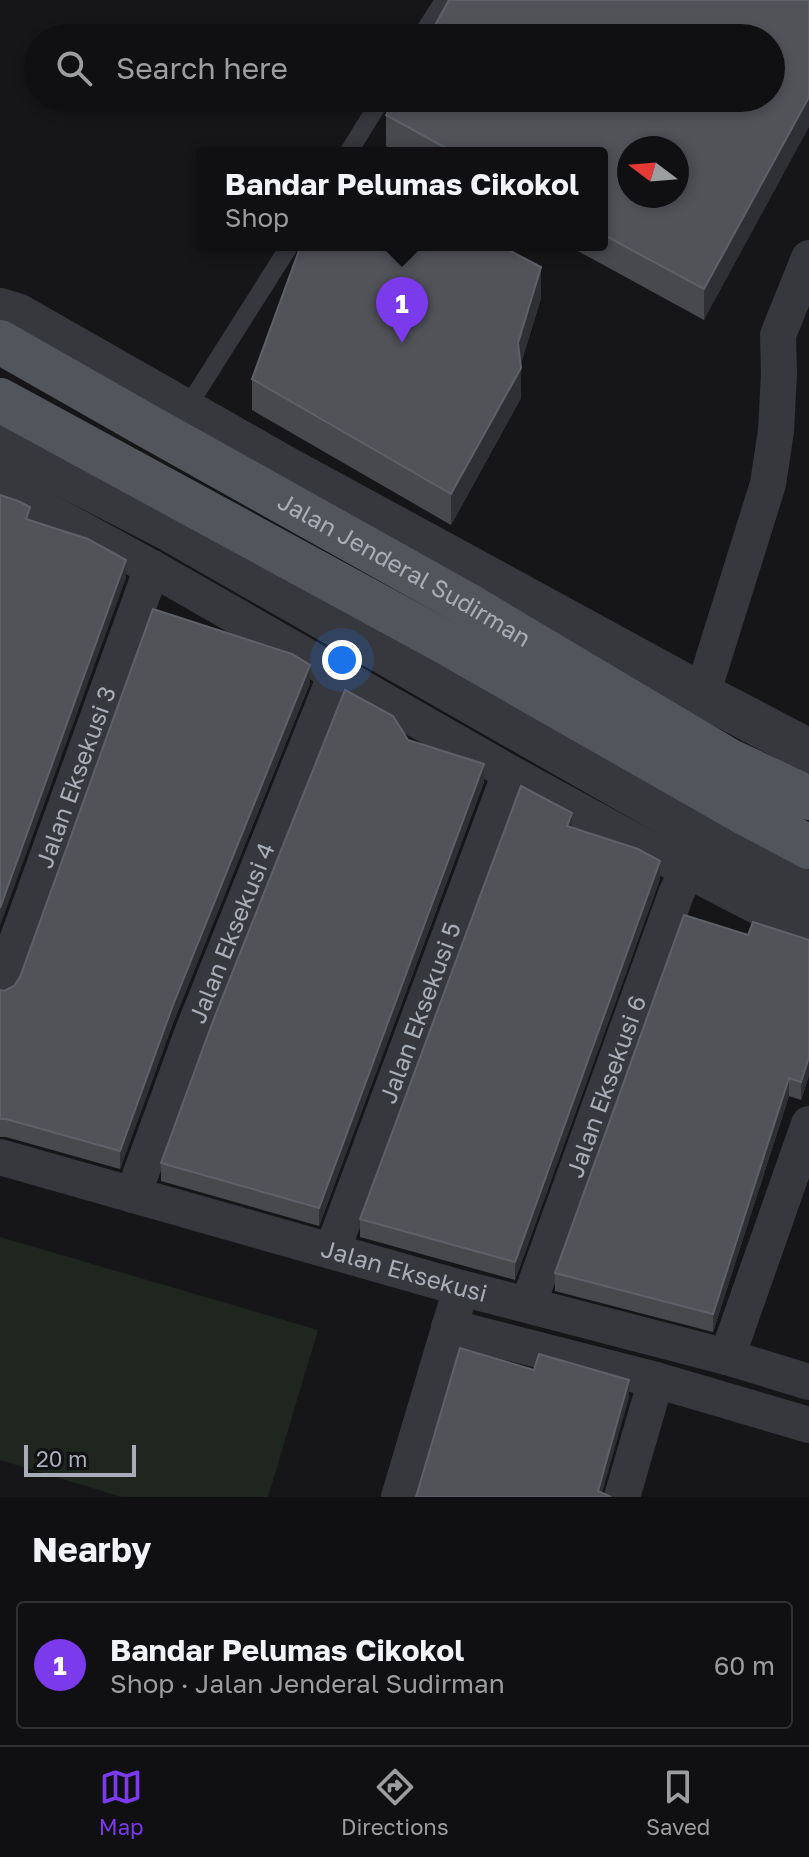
<!DOCTYPE html>
<meta charset="utf-8">
<style>
:root{--surface:#101012;--page:#1e1e20;--text:#f1f3f6;--muted:#9c9d9f;--line:#303032;--accent:#7c3aed}
body{margin:0;font-family:"Golos Text",sans-serif;background:var(--page);color:var(--text)}
.compass{position:absolute;left:617px;top:136px;width:72px;height:72px;border-radius:50%;background:var(--surface);box-shadow:0 4px 12px #0003;rotate:286deg}
.scale{position:absolute;left:24px;bottom:20px;width:112px;box-sizing:border-box;padding-left:8px;border:4px solid #a8adb8;border-top:0;font-size:22px;line-height:28px;white-space:nowrap;color:#a8adb8;-webkit-text-stroke:6px #111113;paint-order:stroke}
.you{position:absolute;left:342px;top:660px;width:28px;height:28px;margin:-20px;border:6px solid #fff;border-radius:50%;background:#1a73e8;box-shadow:0 0 0 12px #1a73e833}
.badge{display:grid;place-items:center;width:52px;height:52px;border-radius:50%;background:var(--accent);color:#fff;font-size:26px;font-weight:700}
.pin{position:absolute;translate:-50% -66px;filter:drop-shadow(0 2px 4px #0008)}
.pin::after{content:'';position:absolute;top:42px;width:28px;height:24px;background:inherit;clip-path:polygon(0 0,100% 0,50% 100%)}
.popup{position:absolute;left:196px;top:147px;width:412px;height:104px;box-sizing:border-box;display:grid;place-content:center;border-radius:8px;background:var(--surface);filter:drop-shadow(0 2px 6px #0005);font-size:26px;white-space:nowrap;color:var(--muted)}
.popup b{font-size:30px;color:var(--text)}
.popup::after{content:'';position:absolute;left:50%;top:100%;margin-left:-16px;border:16px solid transparent;border-top-color:var(--surface)}
.list{margin:0;padding:0;list-style:none}
h2{display:flex;justify-content:space-between;align-items:center;height:104px;margin:0;padding:0 32px;font-size:34px}
h2 small{font-size:26px;font-weight:400;color:var(--muted)}
.list li{display:grid;grid-template-columns:52px 1fr auto;gap:24px;align-items:center;box-sizing:border-box;height:128px;margin:0 16px 16px;padding:0 16px;border:2px solid var(--line);border-radius:8px}
.list b{display:block;font-size:30px;white-space:nowrap}
.list p{margin:0;font-size:26px;white-space:nowrap;color:var(--muted)}
.list em{font-size:26px;font-style:normal;color:var(--muted)}
.icon{flex:none;width:44px;height:44px;fill:none;stroke:currentColor;stroke-width:2;stroke-linecap:round;stroke-linejoin:round}
.map{position:relative;flex:none;width:809px;height:1497px;overflow:hidden}
.search{position:absolute;background:var(--surface);box-shadow:0 4px 12px #0003;left:24px;right:24px;top:24px;height:88px;display:flex;align-items:center;gap:20px;box-sizing:border-box;padding:0 28px;border-radius:44px;color:var(--muted);font-size:30px}
.sheet{height:248px;background:var(--surface)}
nav{display:flex;justify-content:space-around;align-items:center;box-sizing:border-box;height:112px;border-top:2px solid var(--line);background:var(--surface);font-size:22px;color:var(--muted)}
nav a{display:grid;justify-items:center;gap:4px}
nav .on{color:var(--accent)}
.map>svg:first-child{display:block}
.green{fill:#1e261f}
.lines{fill:none;stroke-linecap:round;stroke-linejoin:round}
.service{stroke:#37383d;stroke-width:18}
.minor{stroke:#37383d;stroke-width:36}
.tertiary{stroke:#37383d;stroke-width:44}
.primary{stroke:#53555c;stroke-width:44}
.wall{fill:#47494d}
.shaded-wall{fill:#2f3033}
.building{fill:#525359;stroke:#5f6168;stroke-width:2;fill-rule:evenodd}
.labels{text-anchor:middle;stroke-width:7;stroke-linejoin:round;paint-order:stroke}
.street-label{font-size:24px;fill:#a8adb8;stroke:#111113}
</style>
<div class="map">
<svg width="809" height="1497" viewBox="0 0 809 1497">
<rect width="100%" height="100%" fill="#161618"/>
<path class="green" d="M0,1237L318,1330L268,1497H122L0,1460Z"/>
<g class="lines">
<path class="service" d="M420,38L444,0
M348,153L382,98
M185,411L290,245"/>
<g class="minor">
<path d="M0,485L152,568L510,773L687,870L809,933"/>
<path d="M702,695L768,484L776,431L779,374L778,335L809,258"/>
<path id="s1" d="M0,988L152,568"/>
<path id="s2" d="M0,1157L461,1288L727,1357L809,1382"/>
<path id="s3" d="M133,1195L193,1031L336,674"/>
<path id="s4" d="M332,1251L510,773"/>
<path id="s5" d="M528,1305L676,894L687,870"/>
<path d="M449,1327L656,1380L809,1425"/>
<path d="M727,1357L809,1124"/>
<path d="M399,1497L456,1305"/>
<path d="M622,1497L656,1380"/>
</g>
<path class="tertiary" d="M0,310L17,315L280,465L702,695L809,751
M0,439L10,447L167,528L809,895"/>
<g class="primary">
<path id="s6" d="M0,342L144,424L466,604L728,760L809,798"/>
<path d="M0,400L443,641L741,811L809,847"/>
</g>
</g>
<path class="wall" d="M809,0L704,320L567,245H602V153H399L386,146V115Z
M541,298L521,363V398L451,525L252,410V379Z
M310,683L173,1023L120,1169L6,1137H0V990L4,991L14,986Z
M408,740L484,782L319,1226L161,1181V1163Z
M660,879L515,1280L360,1237V1219Z
M748,935L809,940V1075L801,1100L789,1096L713,1332L555,1291V1273Z"/>
<path class="shaded-wall" d="M809,97V127L704,320V289Z
M541,267V298L518,374V343Z
M521,368V398L451,525V494Z
M126,560V578L0,926V908Z
M310,665V683L173,1023L120,1169V1151L173,1005Z
M484,764V782L319,1226V1208Z
M572,813V831L567,826Z
M660,861V879L515,1280V1262Z
M809,1057V1075L801,1100V1082Z
M789,1078V1096L713,1332V1314Z
M629,1380V1398L601,1497L598,1491Z"/>
<path class="building" d="M449,0H809V97L704,289L602,234V153H455L386,115L396,98H771V38H428ZM629,148H677V196H629Z
M301,245H499L541,267L518,343L521,368L451,494L252,379Z
M0,495L18,501L30,507L26,519L88,539L126,560L0,908Z
M153,609L292,654L310,665L173,1005L120,1151L6,1119H0V990L4,991L14,986L20,977Z
M345,690L393,716L408,740L484,764L319,1208L161,1163L213,1021Z
M521,786L572,813L567,826L638,849L660,861L515,1262L360,1219Z
M684,915L748,935L753,922L809,940V1057L801,1082L789,1078L713,1314L555,1273Z
M460,1348L534,1370L539,1354L629,1380L598,1491L611,1497H416Z"/>
<g class="labels">
<g class="street-label">
<text dy="8" stroke="none"><textPath href="#s6" startOffset="464">Jalan Jenderal Sudirman</textPath></text>
<text dy="8" stroke="none"><textPath href="#s1" startOffset="224">Jalan Eksekusi 3</textPath></text>
<text dy="8" stroke="none"><textPath href="#s3" startOffset="280">Jalan Eksekusi 4</textPath></text>
<text dy="8" stroke="none"><textPath href="#s4" startOffset="254">Jalan Eksekusi 5</textPath></text>
<text dy="8" stroke="none"><textPath href="#s5" startOffset="232">Jalan Eksekusi 6</textPath></text>
<text dy="8" stroke="none"><textPath href="#s2" startOffset="420">Jalan Eksekusi</textPath></text>
</g>
</g>
</svg>
<svg class="compass" viewBox="-18 -18 36 36"><path d="M0-13l5 13h-10z" fill="#e53935"/><path d="M0 13l5-13h-10z" fill="#9c9d9f"/></svg>
<div class="scale">20 m</div>
<div class="you"></div>
<div class="pin badge" style="left:402px;top:343px">1</div>
<div class="popup"><b>Bandar Pelumas Cikokol</b>Shop</div>
<div class="search"><svg class="icon" aria-label="search" viewBox="0 0 24 24"><circle cx="10" cy="10" r="6"/><path d="M15 15l6 6"/></svg>Search here</div>
</div>
<section class="sheet">
<h2>Nearby<small></small></h2>
<ul class="list">
<li><span class="badge">1</span><div><b>Bandar Pelumas Cikokol</b><p>Shop · Jalan Jenderal Sudirman</p></div><em>60 m</em></li>
</ul>
</section>
<nav>
<a class="on"><svg class="icon" aria-label="map" viewBox="0 0 24 24"><path d="M3 6l6-2 6 2 6-2v14l-6 2-6-2-6 2zM9 4v14M15 6v14"/></svg>Map</a>
<a><svg class="icon" aria-label="directions" viewBox="0 0 24 24"><path d="M12 3l9 9-9 9-9-9zM9 14v-3h6M13 9l2 2-2 2"/></svg>Directions</a>
<a><svg class="icon" aria-label="saved" viewBox="0 0 24 24"><path d="M7 4h10v16l-5-4-5 4z"/></svg>Saved</a>
</nav>
